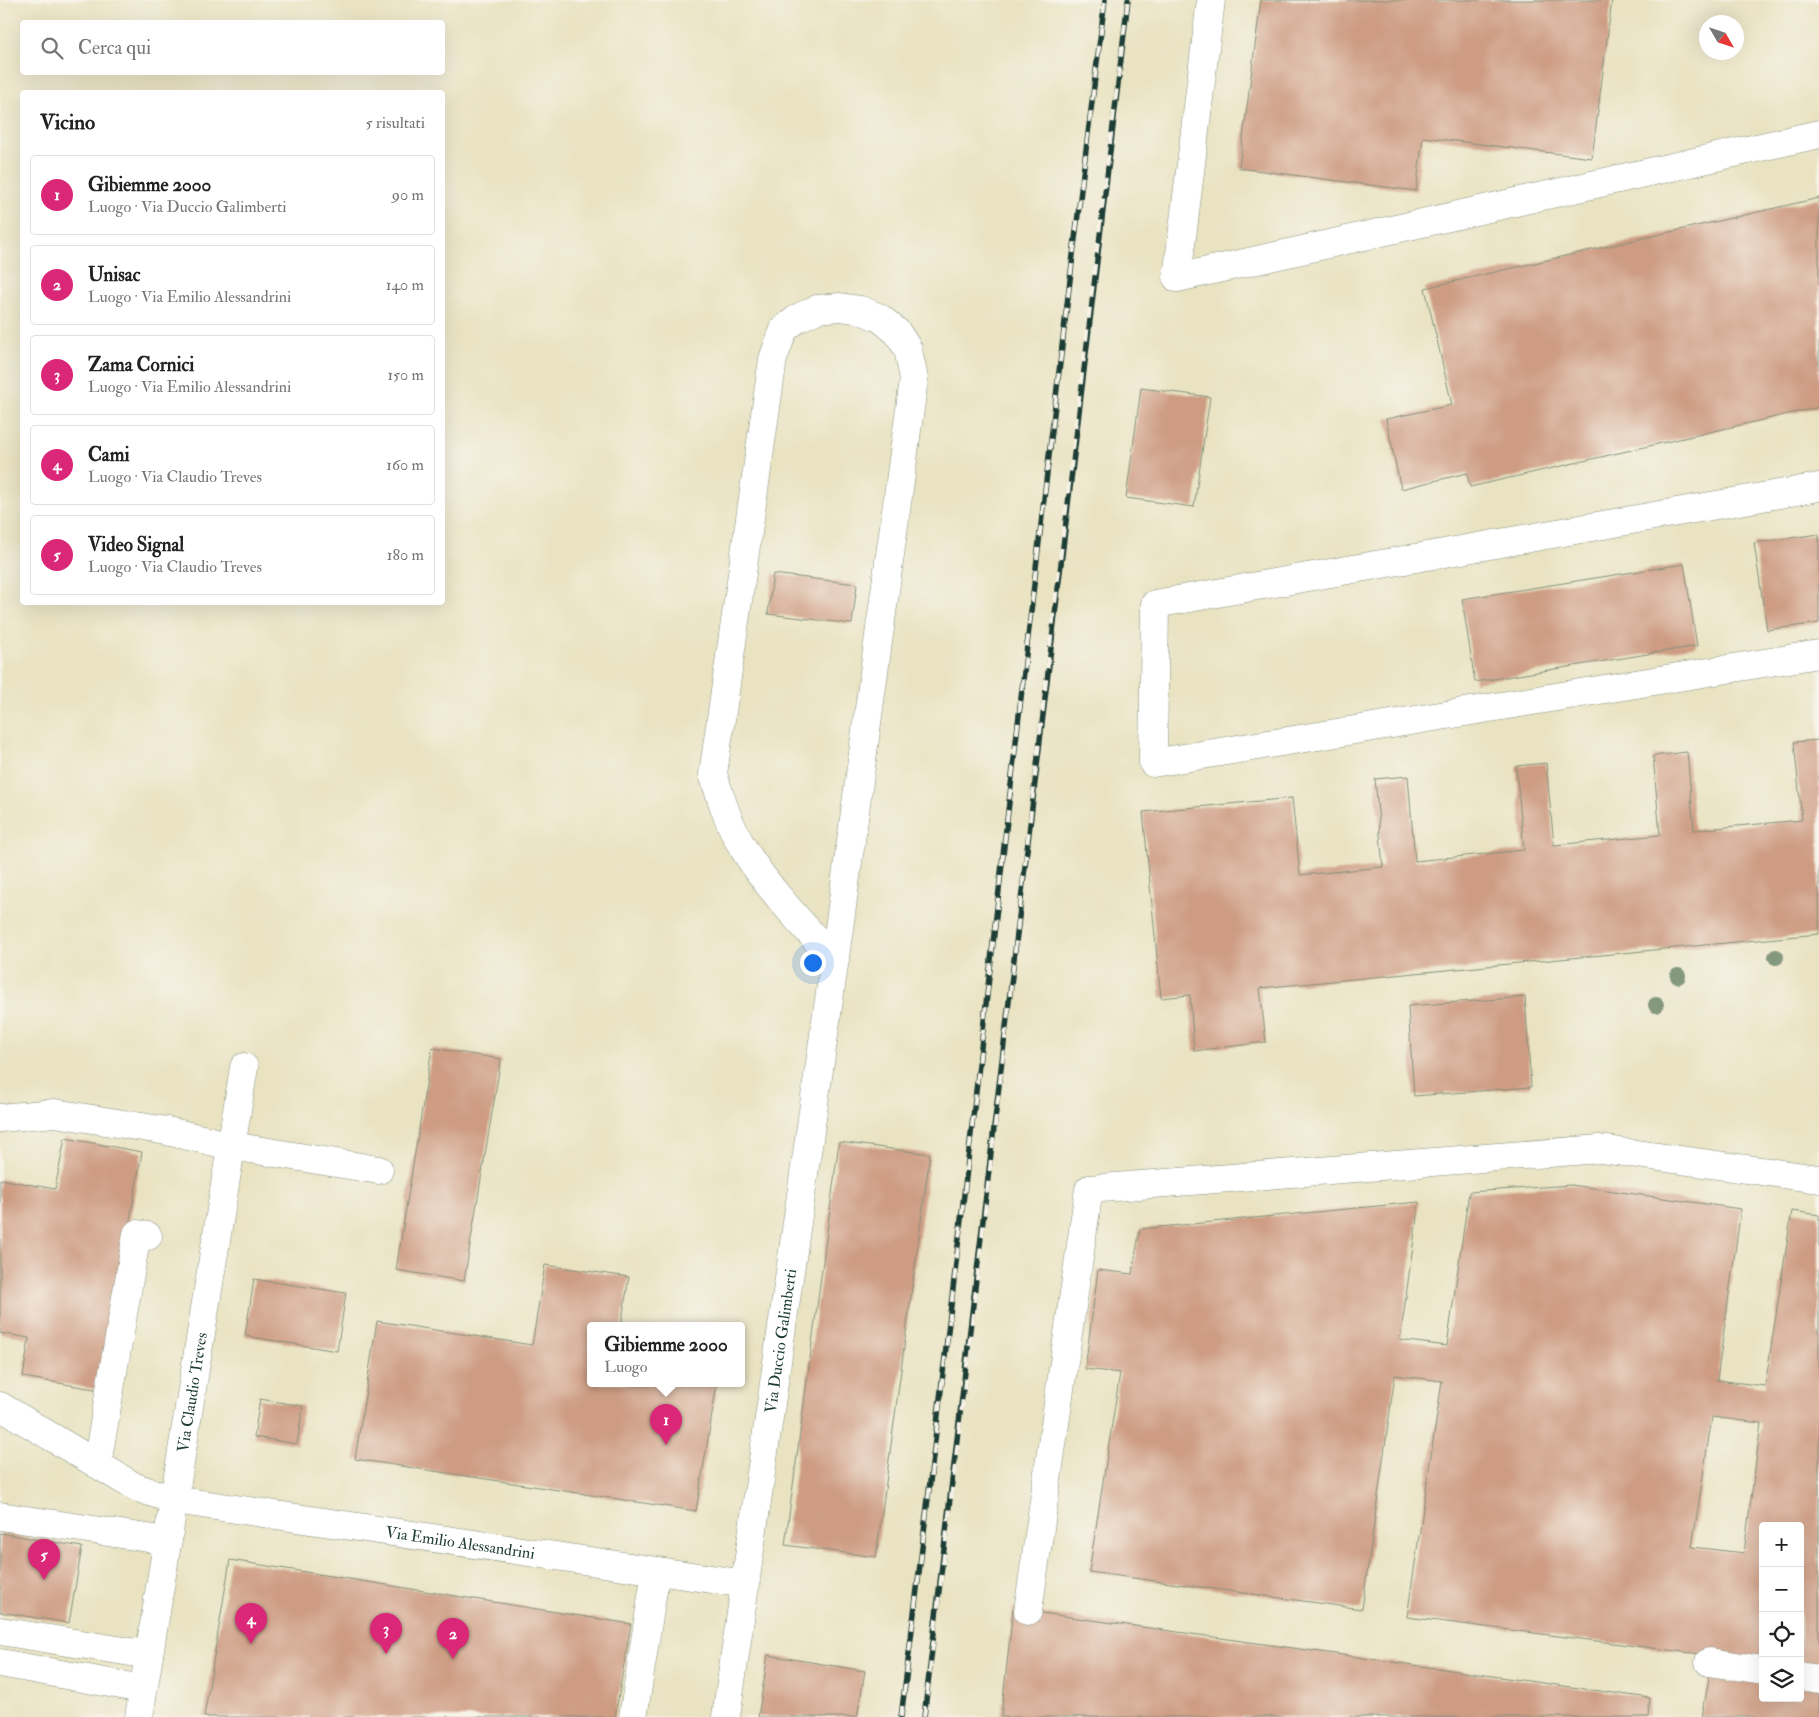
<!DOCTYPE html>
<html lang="it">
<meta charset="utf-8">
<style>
:root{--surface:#fff;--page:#f2f2f2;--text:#222;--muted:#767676;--line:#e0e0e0;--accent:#db2777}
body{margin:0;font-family:"IM FELL Double Pica",serif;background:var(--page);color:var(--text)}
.controls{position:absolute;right:15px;bottom:15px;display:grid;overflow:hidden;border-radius:5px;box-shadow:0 5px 20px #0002}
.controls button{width:45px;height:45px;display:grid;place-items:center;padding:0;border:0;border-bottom:1px solid var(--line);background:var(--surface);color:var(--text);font:25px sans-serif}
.compass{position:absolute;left:1699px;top:15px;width:45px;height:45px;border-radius:50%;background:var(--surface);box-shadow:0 5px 20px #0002;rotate:129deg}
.you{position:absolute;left:812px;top:962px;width:18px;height:18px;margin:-12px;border:4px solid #fff;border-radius:50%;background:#1a73e8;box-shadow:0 0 0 8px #1a73e833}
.badge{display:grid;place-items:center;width:32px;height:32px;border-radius:50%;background:var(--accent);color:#fff;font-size:16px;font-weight:700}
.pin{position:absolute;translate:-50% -41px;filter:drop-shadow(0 1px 2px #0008)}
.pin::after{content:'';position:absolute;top:26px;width:18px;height:15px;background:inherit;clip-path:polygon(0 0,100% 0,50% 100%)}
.popup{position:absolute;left:587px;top:1322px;width:158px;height:65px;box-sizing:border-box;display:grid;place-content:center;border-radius:5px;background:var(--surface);filter:drop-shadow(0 1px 4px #0005);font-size:16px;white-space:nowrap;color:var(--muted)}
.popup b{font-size:19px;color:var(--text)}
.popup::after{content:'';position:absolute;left:50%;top:100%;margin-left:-10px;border:10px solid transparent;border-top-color:var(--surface)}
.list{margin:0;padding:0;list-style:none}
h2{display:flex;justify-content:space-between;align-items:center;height:65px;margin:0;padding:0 20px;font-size:21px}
h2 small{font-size:16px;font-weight:400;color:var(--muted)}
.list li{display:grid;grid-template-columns:32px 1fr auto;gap:15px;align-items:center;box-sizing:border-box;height:80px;margin:0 10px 10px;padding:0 10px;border:1px solid var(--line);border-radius:5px}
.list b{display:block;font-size:19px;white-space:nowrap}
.list p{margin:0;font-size:16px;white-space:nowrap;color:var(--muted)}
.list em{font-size:16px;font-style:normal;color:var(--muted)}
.icon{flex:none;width:28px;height:28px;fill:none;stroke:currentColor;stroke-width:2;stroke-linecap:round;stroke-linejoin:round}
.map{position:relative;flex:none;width:1819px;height:1717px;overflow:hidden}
.search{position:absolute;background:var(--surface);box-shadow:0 5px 20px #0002;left:20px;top:20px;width:425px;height:55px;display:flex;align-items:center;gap:12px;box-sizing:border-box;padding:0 18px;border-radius:5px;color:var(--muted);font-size:19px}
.panel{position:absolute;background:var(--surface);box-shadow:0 5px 20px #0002;left:20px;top:90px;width:425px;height:515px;border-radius:5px}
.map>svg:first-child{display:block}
.building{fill:#ce9c83;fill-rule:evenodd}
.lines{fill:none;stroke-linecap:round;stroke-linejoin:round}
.minor-casing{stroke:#84907b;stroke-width:29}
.minor{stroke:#fff;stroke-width:28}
.rail-casing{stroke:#1f3d34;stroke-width:5.5}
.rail{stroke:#f7f3e8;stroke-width:4;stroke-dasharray:11;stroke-linecap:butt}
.tree{fill:#84987e}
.labels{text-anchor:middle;stroke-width:5;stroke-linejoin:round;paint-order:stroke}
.street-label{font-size:16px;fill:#1f3d34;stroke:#f7f3e8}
</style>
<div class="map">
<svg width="1819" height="1717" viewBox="0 0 1819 1717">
<rect width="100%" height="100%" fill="#f7f3e8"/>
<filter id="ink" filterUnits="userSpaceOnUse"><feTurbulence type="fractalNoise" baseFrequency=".02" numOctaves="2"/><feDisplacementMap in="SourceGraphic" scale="10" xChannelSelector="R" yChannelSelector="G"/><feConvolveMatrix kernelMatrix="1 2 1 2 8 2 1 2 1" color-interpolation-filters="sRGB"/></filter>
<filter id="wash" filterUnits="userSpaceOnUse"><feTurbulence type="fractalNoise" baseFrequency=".0096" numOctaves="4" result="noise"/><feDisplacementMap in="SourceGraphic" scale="20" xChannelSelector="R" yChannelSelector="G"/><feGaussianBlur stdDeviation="1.12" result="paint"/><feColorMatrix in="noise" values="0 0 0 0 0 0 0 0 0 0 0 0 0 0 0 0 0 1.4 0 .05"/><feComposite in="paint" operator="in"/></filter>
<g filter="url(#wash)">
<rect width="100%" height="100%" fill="#e9e3c2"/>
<g id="blocks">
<path class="building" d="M1261,0H1612L1592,158L1423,137L1416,191L1239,168Z
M1819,198V407L1470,487L1467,473L1401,489L1386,419L1452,405L1425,288Z
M1141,388L1210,397L1194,507L1126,498Z
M1819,534V623L1767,630L1754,543Z
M1684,564L1697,646L1475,682L1462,599Z
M773,574L857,584L852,624L768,614Z
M1819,740V934L1260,988L1266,1042L1194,1051L1190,995L1161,998L1143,812L1292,798L1300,875L1383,867L1375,779L1408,776L1415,861L1524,850L1516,766L1546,763L1554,845L1660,835L1653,756L1687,752L1694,830L1802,820L1794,742Z
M1525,997L1531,1087L1414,1096L1408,1006Z
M432,1048L501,1059L464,1281L396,1270Z
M65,1138L142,1152L100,1390L23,1377L29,1338L0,1333V1179L55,1189Z
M839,1142L930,1154L876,1557L785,1545Z
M1571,1185L1741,1209L1717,1380L1765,1386L1792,1211L1819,1215V1669L1800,1666V1526H1763V1662L1407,1617L1442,1381L1395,1375L1362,1609L1089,1572L1120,1373L1085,1369L1098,1270L1132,1274L1140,1229L1419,1202L1400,1340L1447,1346L1469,1192ZM1712,1417L1761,1423L1744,1553L1692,1547Z
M545,1265L629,1277L621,1326H591V1384H717L696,1511L355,1459L377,1321L532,1345Z
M254,1279L346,1293L337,1351L245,1336Z
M260,1399L303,1406L297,1444L254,1437Z
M0,1533L82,1547L69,1623L0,1612Z
M230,1560L631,1624L615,1717H204Z
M1013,1609L1650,1698L1648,1717H1001Z
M768,1655L865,1671L857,1717H758Z
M1711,1667L1763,1677V1698H1800V1683L1819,1687V1717H1702Z"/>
</g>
</g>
<g filter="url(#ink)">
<use href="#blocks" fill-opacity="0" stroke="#84907b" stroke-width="1"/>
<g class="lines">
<defs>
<g id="minor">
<path d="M1211,0L1177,278L1819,134"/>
<path d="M1819,487L1155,604L1153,763L1819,654"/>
<path d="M0,1118L55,1113L167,1131L232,1146L379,1170"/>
<path id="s1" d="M0,1406L135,1487L174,1500L746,1584"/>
<path d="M97,1464L137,1234L148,1236"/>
<path d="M0,1516L168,1541"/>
<path d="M1028,1611L1089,1189L1600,1149L1819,1179"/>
<path d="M0,1631L149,1655"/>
<path d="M1709,1662L1763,1670"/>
<path d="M0,1663L143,1689"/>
<path d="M1800,1676L1819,1679"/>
<path id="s2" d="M139,1717L244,1067"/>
<path d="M633,1717L656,1571"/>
<path id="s3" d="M726,1717L834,965L914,379L908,349L897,332L880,318L861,310L840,307L817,309L798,318L784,329L773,359L713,774C721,799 729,825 743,848C769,890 802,924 835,960"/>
</g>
</defs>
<use href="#minor" class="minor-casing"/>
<use href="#minor" class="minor"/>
<defs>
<path id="rail" d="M901,1717C974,1145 1031,572 1105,0
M924,1717C996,1145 1055,572 1128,0"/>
</defs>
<use href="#rail" class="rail-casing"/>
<use href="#rail" class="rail"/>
</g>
<g class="tree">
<circle cx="1776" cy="957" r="8"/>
<circle cx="1678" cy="976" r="8"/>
<circle cx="1656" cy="1005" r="8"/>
</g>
</g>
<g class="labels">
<g class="street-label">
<text dy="6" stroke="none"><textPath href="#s3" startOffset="380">Via Duccio Galimberti</textPath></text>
<text dy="6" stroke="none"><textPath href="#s2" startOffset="329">Via Claudio Treves</textPath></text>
<text dy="6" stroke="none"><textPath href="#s1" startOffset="488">Via Emilio Alessandrini</textPath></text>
</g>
</g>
</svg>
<div class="controls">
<button>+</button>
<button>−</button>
<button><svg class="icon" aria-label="locate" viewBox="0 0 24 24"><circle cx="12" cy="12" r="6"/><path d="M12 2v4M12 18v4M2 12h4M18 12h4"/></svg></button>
<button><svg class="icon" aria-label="layers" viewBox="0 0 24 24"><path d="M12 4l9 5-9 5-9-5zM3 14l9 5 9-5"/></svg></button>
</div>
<svg class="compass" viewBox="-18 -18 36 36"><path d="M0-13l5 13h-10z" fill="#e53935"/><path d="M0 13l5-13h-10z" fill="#767676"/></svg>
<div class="you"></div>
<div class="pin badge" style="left:666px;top:1445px">1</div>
<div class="popup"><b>Gibiemme 2000</b>Luogo</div>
<div class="pin badge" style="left:453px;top:1659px">2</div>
<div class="pin badge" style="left:386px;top:1654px">3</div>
<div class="pin badge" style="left:251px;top:1644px">4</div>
<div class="pin badge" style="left:44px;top:1580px">5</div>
<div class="search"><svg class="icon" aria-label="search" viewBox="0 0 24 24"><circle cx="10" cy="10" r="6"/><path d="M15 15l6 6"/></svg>Cerca qui</div>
<section class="panel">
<h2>Vicino<small>5 risultati</small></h2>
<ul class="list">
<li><span class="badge">1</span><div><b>Gibiemme 2000</b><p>Luogo · Via Duccio Galimberti</p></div><em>90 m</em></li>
<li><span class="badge">2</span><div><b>Unisac</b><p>Luogo · Via Emilio Alessandrini</p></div><em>140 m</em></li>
<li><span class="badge">3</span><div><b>Zama Cornici</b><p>Luogo · Via Emilio Alessandrini</p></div><em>150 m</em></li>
<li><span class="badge">4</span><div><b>Cami</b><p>Luogo · Via Claudio Treves</p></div><em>160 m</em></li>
<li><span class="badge">5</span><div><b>Video Signal</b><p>Luogo · Via Claudio Treves</p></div><em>180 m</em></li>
</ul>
</section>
</div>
